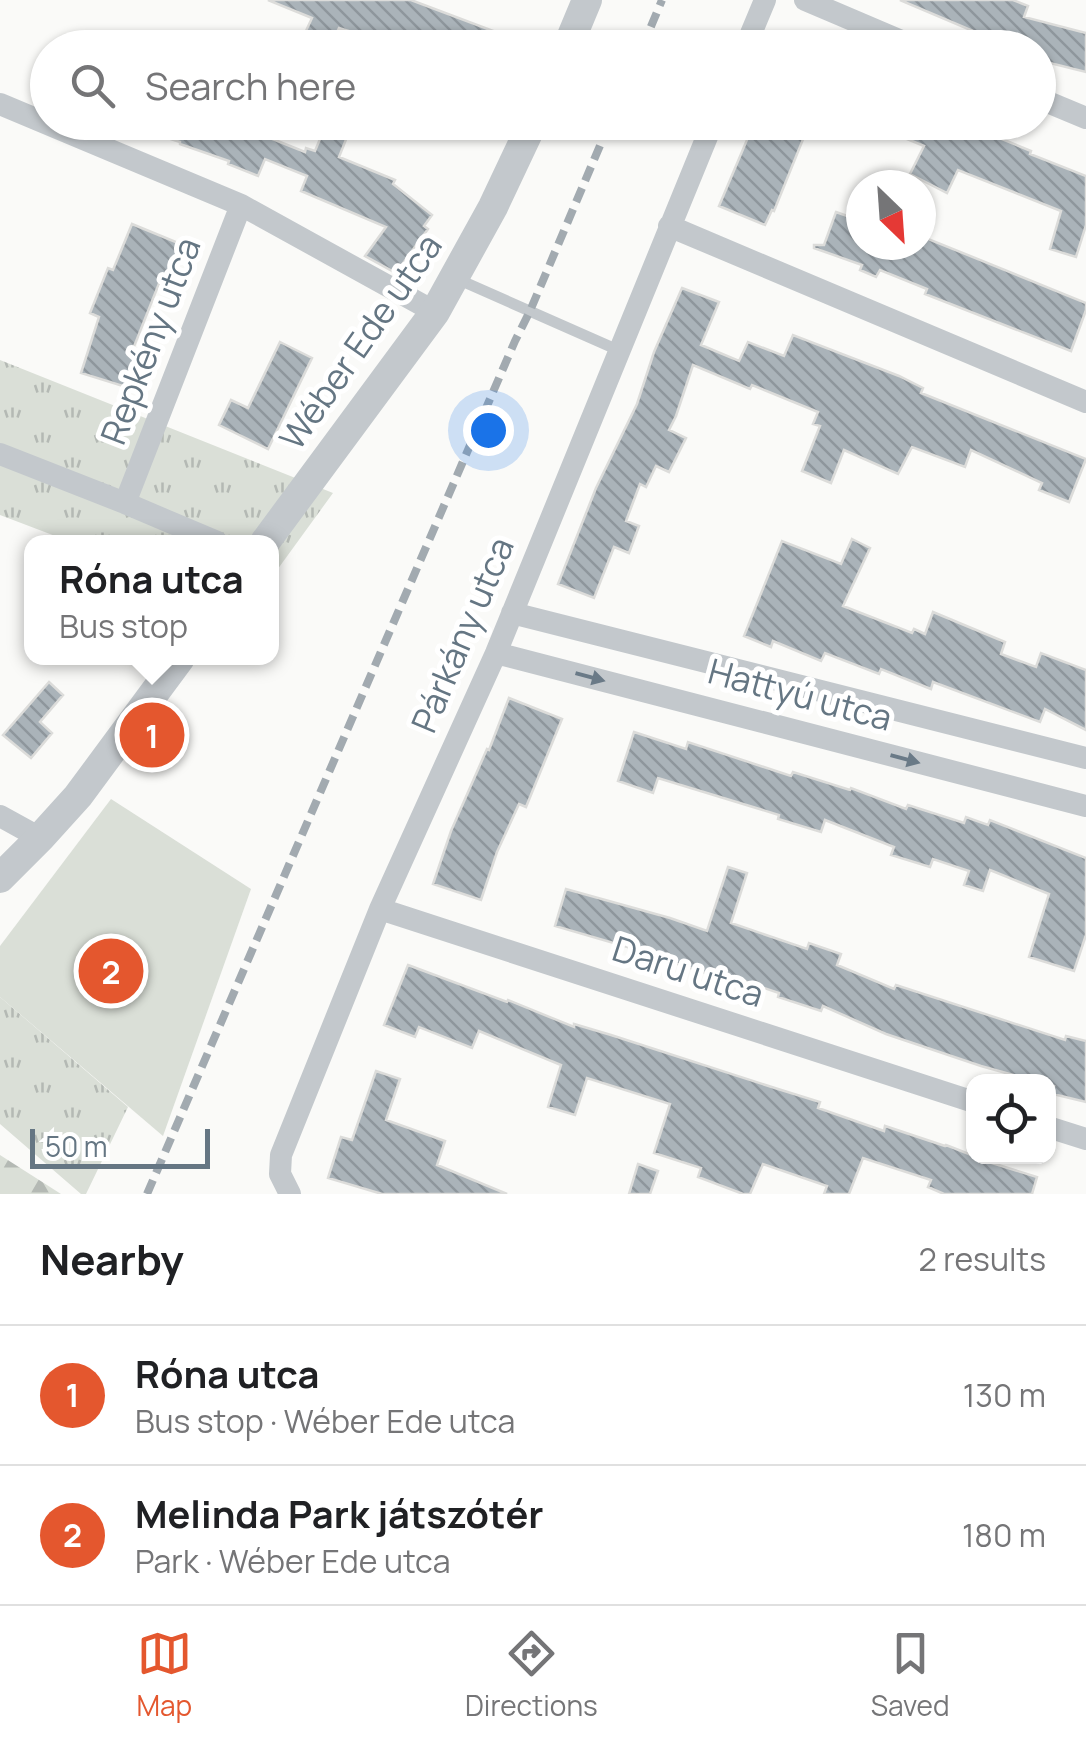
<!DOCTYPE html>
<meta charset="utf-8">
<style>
:root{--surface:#fff;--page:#f2f2f2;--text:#202124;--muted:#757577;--line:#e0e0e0;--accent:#e4572e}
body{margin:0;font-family:Manrope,sans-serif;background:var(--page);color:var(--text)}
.controls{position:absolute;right:30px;bottom:30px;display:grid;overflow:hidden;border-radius:20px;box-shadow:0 2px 8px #0004}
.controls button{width:90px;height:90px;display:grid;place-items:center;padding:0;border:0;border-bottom:2px solid var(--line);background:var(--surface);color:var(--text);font:50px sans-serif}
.compass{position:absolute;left:846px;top:170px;width:90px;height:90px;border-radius:50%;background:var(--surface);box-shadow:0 2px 8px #0004;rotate:155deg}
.scale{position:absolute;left:30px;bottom:25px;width:180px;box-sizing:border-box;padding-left:10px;border:5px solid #657683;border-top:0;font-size:28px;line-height:35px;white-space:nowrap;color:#657683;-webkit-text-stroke:8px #fff;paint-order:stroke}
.you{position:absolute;left:488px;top:430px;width:35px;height:35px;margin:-25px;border:8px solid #fff;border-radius:50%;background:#1a73e8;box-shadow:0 0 0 15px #1a73e833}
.badge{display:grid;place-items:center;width:65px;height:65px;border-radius:50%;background:var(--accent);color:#fff;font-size:32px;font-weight:700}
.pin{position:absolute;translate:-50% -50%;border:5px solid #fff;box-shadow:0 2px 10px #0006}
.popup{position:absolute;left:24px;top:535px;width:255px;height:130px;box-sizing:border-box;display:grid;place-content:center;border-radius:20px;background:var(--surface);filter:drop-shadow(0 2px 8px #0005);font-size:32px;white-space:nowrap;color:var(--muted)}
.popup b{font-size:38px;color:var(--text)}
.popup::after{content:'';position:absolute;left:50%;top:100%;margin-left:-20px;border:20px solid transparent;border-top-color:var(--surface)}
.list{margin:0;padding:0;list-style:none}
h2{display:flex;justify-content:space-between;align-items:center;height:130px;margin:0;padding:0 40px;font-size:42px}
h2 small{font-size:32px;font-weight:400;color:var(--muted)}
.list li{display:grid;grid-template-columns:65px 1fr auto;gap:30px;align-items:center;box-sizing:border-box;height:140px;padding:0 40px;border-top:2px solid var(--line)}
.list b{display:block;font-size:38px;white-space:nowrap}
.list p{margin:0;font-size:32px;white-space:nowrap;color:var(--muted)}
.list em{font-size:32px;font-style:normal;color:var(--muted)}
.icon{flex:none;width:55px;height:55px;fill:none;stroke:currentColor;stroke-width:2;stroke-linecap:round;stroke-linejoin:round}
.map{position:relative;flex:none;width:1086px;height:1194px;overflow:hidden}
.search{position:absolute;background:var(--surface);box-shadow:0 2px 8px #0004;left:30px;right:30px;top:30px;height:110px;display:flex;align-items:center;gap:25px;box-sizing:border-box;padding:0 35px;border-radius:55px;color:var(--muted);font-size:38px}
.sheet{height:410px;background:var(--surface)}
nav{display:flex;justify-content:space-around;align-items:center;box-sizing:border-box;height:140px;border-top:2px solid var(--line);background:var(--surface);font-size:28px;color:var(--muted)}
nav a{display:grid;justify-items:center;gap:5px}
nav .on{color:var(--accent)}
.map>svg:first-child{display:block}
.grass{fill:url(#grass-tufts)}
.forest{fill:url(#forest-firs)}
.green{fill:#dadfd7}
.building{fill:url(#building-back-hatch);stroke:#dcdcda;stroke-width:2.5}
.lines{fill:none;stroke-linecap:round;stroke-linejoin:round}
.service{stroke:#c3c8cc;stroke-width:11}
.minor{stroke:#c3c8cc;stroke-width:22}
.tertiary{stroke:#c3c8cc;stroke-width:30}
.rail{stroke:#a2aab0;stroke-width:8;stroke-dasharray:15 8;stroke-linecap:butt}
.oneway{fill:#6a7a87}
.labels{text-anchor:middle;stroke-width:10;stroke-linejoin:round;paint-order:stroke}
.street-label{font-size:35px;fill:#657683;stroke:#fff}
</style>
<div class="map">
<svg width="1086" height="1194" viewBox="0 0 1086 1194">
<defs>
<pattern id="grass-tufts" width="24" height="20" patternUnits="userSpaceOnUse" patternTransform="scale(2.5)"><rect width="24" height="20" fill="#dadfd7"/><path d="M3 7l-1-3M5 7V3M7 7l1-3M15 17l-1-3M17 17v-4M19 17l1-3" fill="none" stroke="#b4b9b4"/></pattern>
<pattern id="forest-firs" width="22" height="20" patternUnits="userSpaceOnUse" patternTransform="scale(2.5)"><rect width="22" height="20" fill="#dadfd7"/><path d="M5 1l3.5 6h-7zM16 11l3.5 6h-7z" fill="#b4b9b4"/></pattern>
<pattern id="building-back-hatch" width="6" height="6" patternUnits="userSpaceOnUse" patternTransform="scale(2.5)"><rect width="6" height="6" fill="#aab3b9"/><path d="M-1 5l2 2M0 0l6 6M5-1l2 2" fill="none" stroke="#8e969c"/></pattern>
</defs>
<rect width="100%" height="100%" fill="#fafaf8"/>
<path class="grass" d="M0,360L333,493L272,577V542H71L0,515Z
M0,997L128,1107L86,1194H81L0,1124Z"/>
<path class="forest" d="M0,1155L61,1194H0Z"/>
<path class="green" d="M111,799L251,889L163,1136L0,997V946Z"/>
<path class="building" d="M268,0H411L533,46L404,48L339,28L330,48H298L312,18Z
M900,0H1013L1028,6L1024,17L1086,33V72L1038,60V48H1013Z
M134,122H265L260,134L305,152L306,148L315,151L327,122H353L339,157L395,180L393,184L432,215L424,226L428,229L396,273L365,256L386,227L301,191L307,176L265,159L258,176L228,164L229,161L180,144V142L134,127Z
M760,122H810L774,211L772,210L765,225L719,206L749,135L754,137Z
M866,122H961L989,137L990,134L1031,151L1030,154L1086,176V225L1076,257L1050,249L1061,211L958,170L947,193L910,174L924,146Z
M836,212L861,221V245H921V236L1086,303V310L1071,351L925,294L927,289L880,270L876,277L860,270L862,265L814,248V245H824Z
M132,224L183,245L169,279L162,276L133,349L138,350L126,387L81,373L99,317L90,313L108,268L113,270Z
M682,288L719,302L701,345L739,361L748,342L784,356L793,335L899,376L923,388L921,393L1086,459L1069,502L1039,490L1042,483L971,450L965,467L912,447L898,474L844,450L831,483L802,471L820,426L813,424L818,412L752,385L750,389L693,365L676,416L669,430L686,438L669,472L656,466L646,487L640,484L626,521L639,526L629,553L614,547L594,598L558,584L596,488L637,404L654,352Z
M280,342L312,358L268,449L219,425L231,400L248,408Z
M852,539L870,548L843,606L912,633L914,629L925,634L933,612L1005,642L1001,654L1036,667L1041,653L1086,670V730L1045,709L1040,722L933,682L931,689L881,669L879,674L825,653L821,661L773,641L771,647L744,636L782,541L841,564Z
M49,682L63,695L40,722L52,733L31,758L3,735Z
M509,698L562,719L526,807L519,804L497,852L481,900L433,884L451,831L487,749L489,750Z
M634,732L686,749L688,742L791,776L793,772L850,790L851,788L906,809L908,805L964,823L966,817L988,825L990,820L1086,858V935L1074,971L1029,957L1049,894L990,870L983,891L964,885L969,871L933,859L930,867L891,855L894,847L825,820L821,832L778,819L779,815L658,778L653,793L618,781Z
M728,867L747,873L731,923L807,949L809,943L841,954L837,965L894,989L896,985L1065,1040L1066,1036L1086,1041V1102L1053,1094L1054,1086L1048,1085V1082H1038L981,1066L886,1034L823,1006L821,1011L778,997L779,993L714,971L712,975L671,962L672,960L555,926L566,889L670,918L707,931Z
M408,965L507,1002L508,1000L574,1027V1024L611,1035L778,1089L820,1102L818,1108L884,1131L885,1126L945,1146L946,1145L992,1163L1037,1177L1032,1194H944L928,1187L931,1180L863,1158L849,1194H824L827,1186L763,1164L750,1194H743L698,1177L701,1168L654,1153L670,1104L587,1078L575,1115L548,1107L561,1065L479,1031L472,1048L419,1027L415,1037L384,1025Z
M376,1071L400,1079L386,1120L445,1141L437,1165L507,1194H382L328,1178L341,1137L352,1140Z
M638,1164L658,1171L650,1194H629Z"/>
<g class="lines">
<path class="service" d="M455,278L618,350"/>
<path class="minor" d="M805,0L918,48
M745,48L765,0
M1038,98L1086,118
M0,104L241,205L435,312
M669,226L1086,402
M0,454L125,503L217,542
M125,503L241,205
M512,613L1086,758
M496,653L1086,806
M0,816L40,838
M380,909L974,1102
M1048,1127L1086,1139
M290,1194L280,1174L281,1155L380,909L496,653L713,122"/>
<path class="tertiary" d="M567,48L587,0
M265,542L435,312L493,207L533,122
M0,878L40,838L78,796L180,658"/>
<path class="rail" d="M642,48L662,0
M147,1194L515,341L530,311L610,122"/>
</g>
<defs><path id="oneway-solid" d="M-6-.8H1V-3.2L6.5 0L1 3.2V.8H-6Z" transform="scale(2.5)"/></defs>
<g class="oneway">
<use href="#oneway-solid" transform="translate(590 677) rotate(15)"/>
<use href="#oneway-solid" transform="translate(905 759) rotate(15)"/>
</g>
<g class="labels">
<g class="street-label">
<text transform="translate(151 341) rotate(-69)" y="12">Repkény utca</text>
<text transform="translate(361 342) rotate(-55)" y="12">Wéber Ede utca</text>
<text transform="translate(463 635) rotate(-67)" y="12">Párkány utca</text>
<text transform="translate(800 695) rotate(15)" y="12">Hattyú utca</text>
<text transform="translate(688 972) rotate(18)" y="12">Daru utca</text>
</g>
</g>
</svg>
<div class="controls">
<button><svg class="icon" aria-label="locate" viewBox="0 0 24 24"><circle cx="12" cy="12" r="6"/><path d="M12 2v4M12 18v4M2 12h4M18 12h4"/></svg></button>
</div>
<svg class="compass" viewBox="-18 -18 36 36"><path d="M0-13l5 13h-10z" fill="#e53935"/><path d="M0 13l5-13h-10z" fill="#757577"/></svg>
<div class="scale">50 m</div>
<div class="you"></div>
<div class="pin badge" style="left:152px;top:735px">1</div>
<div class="popup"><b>Róna utca</b>Bus stop</div>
<div class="pin badge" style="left:111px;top:971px">2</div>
<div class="search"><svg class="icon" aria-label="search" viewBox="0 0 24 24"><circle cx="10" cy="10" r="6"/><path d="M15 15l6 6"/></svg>Search here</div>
</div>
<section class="sheet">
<h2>Nearby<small>2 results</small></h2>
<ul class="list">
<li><span class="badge">1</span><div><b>Róna utca</b><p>Bus stop · Wéber Ede utca</p></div><em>130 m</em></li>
<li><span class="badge">2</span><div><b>Melinda Park játszótér</b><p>Park · Wéber Ede utca</p></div><em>180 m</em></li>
</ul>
</section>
<nav>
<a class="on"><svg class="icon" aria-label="map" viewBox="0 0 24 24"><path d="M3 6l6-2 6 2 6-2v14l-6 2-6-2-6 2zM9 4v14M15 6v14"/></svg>Map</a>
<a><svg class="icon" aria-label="directions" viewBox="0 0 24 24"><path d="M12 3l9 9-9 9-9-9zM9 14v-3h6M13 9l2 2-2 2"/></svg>Directions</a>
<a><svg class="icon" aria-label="saved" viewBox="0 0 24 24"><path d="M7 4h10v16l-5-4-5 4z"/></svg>Saved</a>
</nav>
